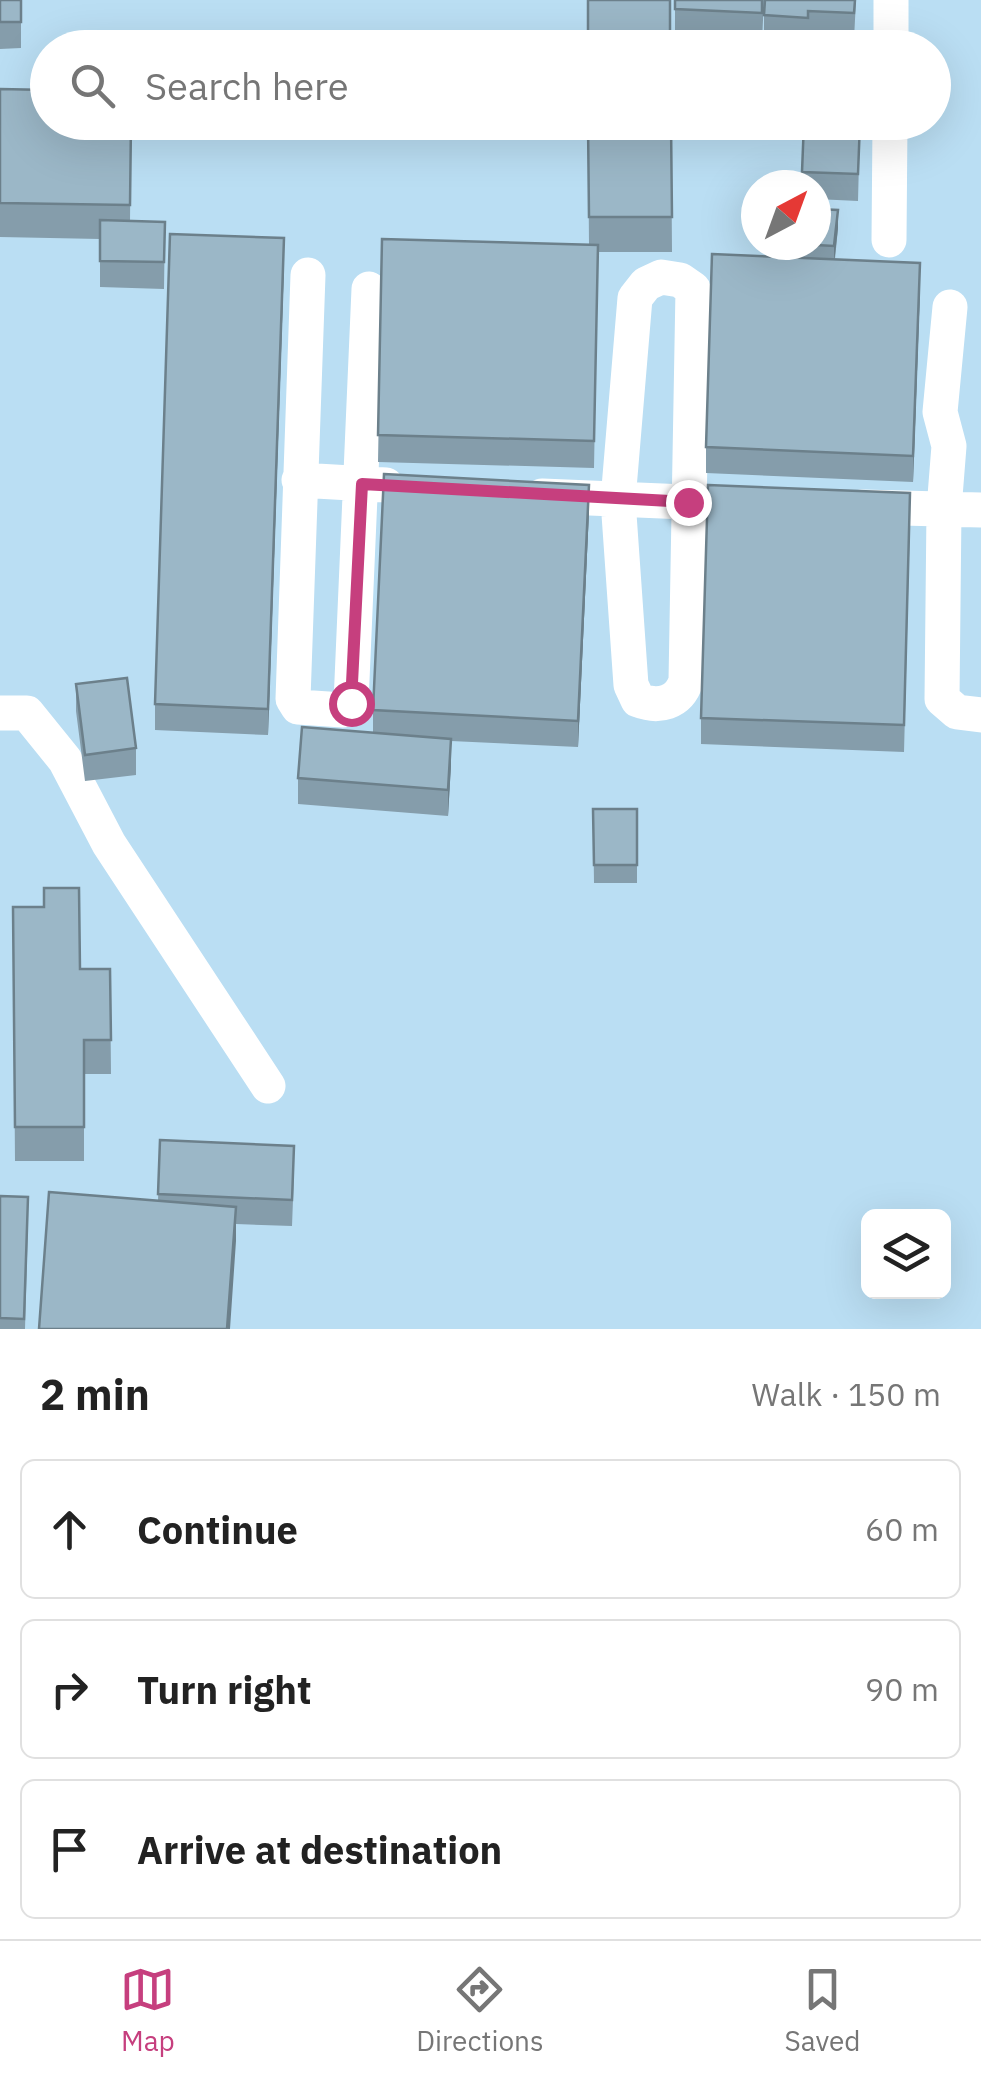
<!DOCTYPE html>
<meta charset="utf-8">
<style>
:root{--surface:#fff;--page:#f6f6f6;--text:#222;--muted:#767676;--line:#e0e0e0;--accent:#c63f7e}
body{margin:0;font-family:"IBM Plex Sans",sans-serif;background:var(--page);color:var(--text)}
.controls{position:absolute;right:30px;bottom:30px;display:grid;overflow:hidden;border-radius:15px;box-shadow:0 10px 40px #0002}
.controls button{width:90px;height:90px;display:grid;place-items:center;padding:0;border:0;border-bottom:2px solid var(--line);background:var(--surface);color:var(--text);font:50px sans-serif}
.compass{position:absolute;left:741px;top:170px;width:90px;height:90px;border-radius:50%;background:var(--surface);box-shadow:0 10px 40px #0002;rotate:41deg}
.stop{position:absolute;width:30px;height:30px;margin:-22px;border:8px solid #c63f7e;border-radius:50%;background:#fff}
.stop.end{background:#c63f7e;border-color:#fff;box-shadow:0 2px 10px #0008}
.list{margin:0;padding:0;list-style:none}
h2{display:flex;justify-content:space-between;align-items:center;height:130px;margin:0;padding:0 40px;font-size:42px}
h2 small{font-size:32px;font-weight:400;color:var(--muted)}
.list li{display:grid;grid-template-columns:65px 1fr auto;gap:30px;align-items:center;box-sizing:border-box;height:140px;margin:0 20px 20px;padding:0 20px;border:2px solid var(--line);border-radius:15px}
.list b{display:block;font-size:38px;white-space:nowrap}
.list em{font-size:32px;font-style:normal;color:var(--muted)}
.icon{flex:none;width:55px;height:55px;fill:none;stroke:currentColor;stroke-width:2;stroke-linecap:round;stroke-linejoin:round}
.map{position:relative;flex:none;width:981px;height:1329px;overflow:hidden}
.search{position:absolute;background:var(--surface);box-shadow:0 10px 40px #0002;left:30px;right:30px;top:30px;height:110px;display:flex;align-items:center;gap:25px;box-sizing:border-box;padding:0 35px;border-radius:55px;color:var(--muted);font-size:38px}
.sheet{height:610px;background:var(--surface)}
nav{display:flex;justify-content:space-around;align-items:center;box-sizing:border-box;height:140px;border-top:2px solid var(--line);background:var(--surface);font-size:28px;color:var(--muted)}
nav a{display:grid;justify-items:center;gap:5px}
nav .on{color:var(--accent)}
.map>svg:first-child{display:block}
.built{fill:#badef3;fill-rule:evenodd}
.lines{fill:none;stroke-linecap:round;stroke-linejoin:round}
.minor{stroke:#fff;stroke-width:35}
.wall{fill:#859dab}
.shaded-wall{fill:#6c808b}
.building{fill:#9bb7c7;stroke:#6c808b;stroke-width:2.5}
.route{stroke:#c63f7e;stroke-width:12}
</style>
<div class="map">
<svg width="981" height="1329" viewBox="0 0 981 1329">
<rect width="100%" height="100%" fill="#cde9fa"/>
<path class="built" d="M0,0H981V1329H0ZM48,48H934V122H48ZM756,185H816V245H756ZM868,1216H944V1292H868Z"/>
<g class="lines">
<path class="minor" d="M891,48V0
M889,240L890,122
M308,275L293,699L298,707L343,710L351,703L369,289
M661,277L680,280L693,289L686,681C679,703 659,708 638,700L631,685L618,500L635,298L646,284Z
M950,307L940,412L949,446L944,509L942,699L957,712L981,715
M299,480L386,485
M542,496L710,503
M862,507L981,510
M0,713H27L65,760L109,844L268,1086"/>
</g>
<path class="wall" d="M0,0H21V48L0,49Z
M675,0H764L762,40L675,36Z
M856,0L854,39L808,37V44L764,41V15Z
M0,89L131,122L130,221L165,222L164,289L100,287V239L0,237Z
M588,122H671L672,252H598L594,468L378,462L382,239L589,245Z
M804,122H860L858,201L816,199V185H802Z
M838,228L835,259L920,289L913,482L706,473V447L779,257V245H816Z
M284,265L268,735L155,730V704Z
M589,511L578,747L451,741V765L448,816L298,804V778L373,732V710Z
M910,519L904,752L701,744V718Z
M76,684L136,748V775L85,781L76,711Z
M593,809H637V883H594Z
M13,907L80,969H110L111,1074H84V1161H15Z
M160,1140L294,1173L292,1226L236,1224V1241L158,1201Z
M0,1196L28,1223L25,1329H0Z"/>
<path class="shaded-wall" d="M838,210V228L834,264V246Z
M284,238V265L268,735V709Z
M920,263V289L913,482V456Z
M589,485V511L578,747V721Z
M451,739V765L448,816V790Z
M236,1207V1241L230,1329H227Z"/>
<path class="building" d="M0,0H21V22H0Z
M588,0H670V48H588Z
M675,0H762V13L675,9Z
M765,0H855L854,13L808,11V18L764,15Z
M718,41L760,44V48H718Z
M0,89L48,90V122H131L130,205L0,203Z
M588,122H671L672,217H589Z
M804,122H860L858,174L802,172Z
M816,209L838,210L834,246L816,245Z
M100,220L165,222L164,262L100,261Z
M170,234L284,238L268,709L155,704Z
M382,239L598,245L594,441L378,435Z
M712,254L920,263L913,456L706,447Z
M384,474L589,485L578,721L373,710Z
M708,485L910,493L904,725L701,718Z
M127,678L136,748L85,755L76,684Z
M302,727L451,739L448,790L298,778Z
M593,809H637V865H594Z
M44,888H79L80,969H110L111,1040H84V1127H15L13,907H44Z
M160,1140L294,1146L292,1200L158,1194Z
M49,1192L236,1207L227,1329H39Z
M0,1196L28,1197L24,1319L0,1318Z"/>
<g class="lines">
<path class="route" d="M351,703L362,484L688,502"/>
</g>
</svg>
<div class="controls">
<button><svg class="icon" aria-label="layers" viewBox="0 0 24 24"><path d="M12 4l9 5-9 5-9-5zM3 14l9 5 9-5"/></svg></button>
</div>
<svg class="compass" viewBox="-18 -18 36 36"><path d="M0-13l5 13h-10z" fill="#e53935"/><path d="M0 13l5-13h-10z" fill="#767676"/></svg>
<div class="stop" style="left:351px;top:703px"></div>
<div class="stop end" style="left:688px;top:502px"></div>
<div class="search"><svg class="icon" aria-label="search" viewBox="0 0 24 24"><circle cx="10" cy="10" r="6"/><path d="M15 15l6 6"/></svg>Search here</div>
</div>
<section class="sheet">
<h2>2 min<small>Walk · 150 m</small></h2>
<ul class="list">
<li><svg class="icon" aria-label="ahead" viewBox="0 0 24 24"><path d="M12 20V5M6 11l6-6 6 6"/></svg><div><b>Continue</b></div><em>60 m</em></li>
<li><svg class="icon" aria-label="right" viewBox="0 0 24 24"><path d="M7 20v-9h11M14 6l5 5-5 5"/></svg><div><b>Turn right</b></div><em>90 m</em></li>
<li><svg class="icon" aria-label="arrive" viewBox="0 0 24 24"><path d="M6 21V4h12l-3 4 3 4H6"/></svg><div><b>Arrive at destination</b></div></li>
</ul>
</section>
<nav>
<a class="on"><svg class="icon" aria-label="map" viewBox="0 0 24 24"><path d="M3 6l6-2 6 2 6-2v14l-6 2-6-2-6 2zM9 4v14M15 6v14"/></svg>Map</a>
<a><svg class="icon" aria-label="directions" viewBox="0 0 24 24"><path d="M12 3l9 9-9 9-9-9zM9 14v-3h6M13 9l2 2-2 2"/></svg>Directions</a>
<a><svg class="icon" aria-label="saved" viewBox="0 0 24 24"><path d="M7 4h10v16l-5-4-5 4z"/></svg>Saved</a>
</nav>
